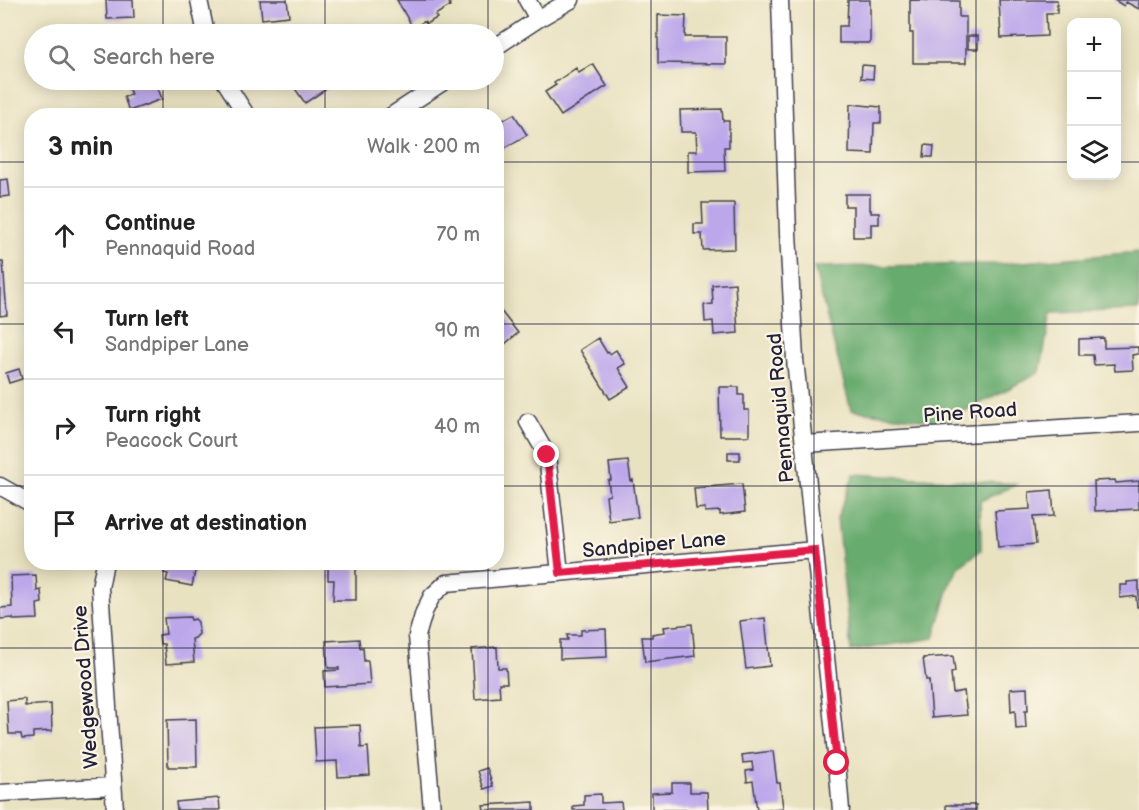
<!DOCTYPE html>
<meta charset="utf-8">
<style>
:root{--surface:#fff;--page:#f2f2f2;--text:#222;--muted:#767676;--line:#e0e0e0}
body{margin:0;font-family:"Balsamiq Sans",sans-serif;background:var(--page);color:var(--text)}
.controls{position:absolute;right:18px;top:18px;display:grid;overflow:hidden;border-radius:12px;box-shadow:0 3px 15px #0003}
.controls button{width:54px;height:54px;display:grid;place-items:center;padding:0;border:0;border-bottom:2px solid var(--line);background:var(--surface);color:var(--text);font:30px sans-serif}
.stop{position:absolute;width:18px;height:18px;margin:-14px;border:4px solid #e11d48;border-radius:50%;background:#fff}
.stop.end{background:#e11d48;border-color:#fff;box-shadow:0 2px 6px #0008}
.list{margin:0;padding:0;list-style:none}
h2{display:flex;justify-content:space-between;align-items:center;height:78px;margin:0;padding:0 24px;font-size:26px}
h2 small{font-size:20px;font-weight:400;color:var(--muted)}
.list li{display:grid;grid-template-columns:39px 1fr auto;gap:18px;align-items:center;box-sizing:border-box;height:96px;padding:0 24px;border-top:2px solid var(--line)}
.list b{display:block;font-size:22px;white-space:nowrap}
.list p{margin:0;font-size:20px;white-space:nowrap;color:var(--muted)}
.list em{font-size:20px;font-style:normal;color:var(--muted)}
.icon{flex:none;width:33px;height:33px;fill:none;stroke:currentColor;stroke-width:2;stroke-linecap:round;stroke-linejoin:round}
.map{position:relative;flex:none;width:1139px;height:810px;overflow:hidden}
.search{position:absolute;background:var(--surface);box-shadow:0 3px 15px #0003;left:24px;top:24px;width:480px;height:66px;display:flex;align-items:center;gap:15px;box-sizing:border-box;padding:0 21px;border-radius:33px;color:var(--muted);font-size:22px}
.panel{position:absolute;background:var(--surface);box-shadow:0 3px 15px #0003;left:24px;top:108px;width:480px;height:462px;border-radius:24px}
.map>svg:first-child{display:block}
.forest{fill:#68ab6e;stroke:#456654;stroke-width:1.5}
.building{fill:#bca7eb}
.lines{fill:none;stroke-linecap:round;stroke-linejoin:round}
.minor-casing{stroke:#403f4f;stroke-width:19}
.minor{stroke:#fff;stroke-width:16}
.route{stroke:#e11d48;stroke-width:8}
.grid{fill:none;stroke:#22223b;stroke-width:1.5;stroke-opacity:0.55}
.labels{text-anchor:middle;stroke-width:4.5;stroke-linejoin:round;paint-order:stroke}
.street-label{font-size:20px;fill:#22223b;stroke:#fcf5e5}
</style>
<div class="map">
<svg width="1139" height="810" viewBox="0 0 1139 810">
<rect width="100%" height="100%" fill="#fcf5e5"/>
<filter id="ink" filterUnits="userSpaceOnUse"><feTurbulence type="fractalNoise" baseFrequency=".0167" numOctaves="2"/><feDisplacementMap in="SourceGraphic" scale="12" xChannelSelector="R" yChannelSelector="G"/><feConvolveMatrix kernelMatrix="1 2 1 2 8 2 1 2 1" color-interpolation-filters="sRGB"/></filter>
<filter id="wash" filterUnits="userSpaceOnUse"><feTurbulence type="fractalNoise" baseFrequency=".008" numOctaves="4" result="noise"/><feDisplacementMap in="SourceGraphic" scale="24" xChannelSelector="R" yChannelSelector="G"/><feGaussianBlur stdDeviation="1.35" result="paint"/><feColorMatrix in="noise" values="0 0 0 0 0 0 0 0 0 0 0 0 0 0 0 0 0 1.4 0 .05"/><feComposite in="paint" operator="in"/></filter>
<g filter="url(#wash)">
<rect width="100%" height="100%" fill="#e9e2c1"/>
<path class="forest" d="M1139,252V310L1051,313L1040,372L945,422L851,410L814,267L1001,264Z
M854,474L1018,484L980,501L981,550L959,567L950,584L934,638L851,651L837,518Z"/>
<g id="blocks">
<path class="building" d="M106,0H133L134,18L107,19Z
M260,0H287L289,16L262,19Z
M397,0H454L449,3L450,6L435,15L437,18L426,24L425,21L413,28Z
M848,0H870V43H839V26H847Z
M910,0L959,1V17H966V63H913V33H910Z
M999,0H1057V13H1046L1047,36L1001,38Z
M1114,0H1139V9L1126,2L1124,6Z
M658,15L686,16L685,37H726V64L658,63Z
M968,36H978V49H968Z
M593,64L607,86L561,116L545,92L556,85L554,83L576,68L579,73Z
M862,65L874,66L873,79L861,78Z
M126,80H155L162,99L129,111L124,97L131,95Z
M289,80H340L305,103Z
M850,104L881,107V123H874L873,154L849,153Z
M722,109L723,121H729V147H724L725,171L688,172V151H697L696,132H681L680,110Z
M514,114L527,135L496,153V124Z
M925,145L934,146L933,157H924Z
M8,179L10,196L0,197V180Z
M845,194H870V210H871V213H879V224H871V237H853V206H845Z
M702,203H734L735,249L703,250L702,234H694V224H703Z
M0,262H3L7,315L0,316Z
M735,283L738,333L714,335L713,321L705,322L704,305L713,304L712,285Z
M500,310L518,333L499,349L496,346V313Z
M598,338L607,353L609,352L610,354L616,350L625,364L618,368L630,387L610,399L580,350Z
M1104,338V348L1138,347V354L1132,355L1133,370L1115,371L1114,364L1094,365L1093,355H1079V339Z
M19,369L22,379L9,383L6,373Z
M719,387H739V395H744V410H749V436H720Z
M728,452H740V460H728Z
M628,461L631,481L633,480L638,517L609,521L606,496L610,495L608,480H611L609,463Z
M1115,480L1116,483L1139,481V509L1095,511L1094,481Z
M742,484L745,512L720,515V511L705,512V508L696,509L694,488Z
M1052,490L1054,516L1033,517L1036,544L998,547L995,511L1030,509L1029,492Z
M166,562H197L192,586L166,581L168,574L164,573Z
M328,562H356V600H333L334,580H328Z
M36,575L37,591L41,590L42,603L37,604L38,619L13,620V618L0,619V608L12,607L11,576Z
M1139,581V607H1137L1136,596L1120,598V585H1127V582Z
M190,617L191,620L195,619L198,622L199,634L195,638L192,639L194,662L166,664L164,644H160L159,635L166,634L164,618Z
M765,618L770,666L746,669L740,621Z
M692,624L695,656L645,662L642,637H652V634L665,632L664,627Z
M606,629L607,657L560,659V640H568L567,635H581V630Z
M359,639L360,648L363,647L364,661H368L370,684L325,687L324,671L339,670V668H328L326,641Z
M497,647L498,668H506L507,683H499L500,697L475,699L472,649Z
M953,656L955,672L951,673L953,693L964,691L967,715L932,718L929,680H926L923,658Z
M1027,688L1028,711H1025L1026,728L1016,729L1015,711L1011,712L1010,689Z
M25,699V706L51,704L52,731L33,732V738L22,739L21,734H9L7,701Z
M196,719L197,767H168L167,720Z
M360,725L361,748L368,747L370,775L338,777L337,761L316,762L314,727Z
M773,751L777,783H780L783,808L757,810L753,781L747,782L746,771L753,770L752,762L743,763L742,755Z
M487,768L493,786L484,789L478,771Z
M672,783H690V792H707L708,810H652V793L672,792Z
M601,794V803L621,802L622,810H573V806L584,805V795Z
M219,798L220,810H177L176,802Z
M534,802V810H484L483,805Z
M946,805H976V810H946Z"/>
</g>
</g>
<g filter="url(#ink)">
<use href="#blocks" fill-opacity="0" stroke="#403f4f" stroke-width="1.5"/>
<g class="lines">
<defs>
<path id="minor" d="M199,0L206,34
M527,0L538,19
M780,0L788,233L795,359L837,763L841,810
M494,48L538,19L571,0
M224,80L247,116
M391,116L446,80
M528,422L547,455L560,573
M804,444L1139,423
M0,486L32,504
M105,562L100,588L115,810
M0,793L113,786
M432,810L417,636L424,612L432,596L446,583L815,550"/>
</defs>
<use href="#minor" class="minor-casing"/>
<use href="#minor" class="minor"/>
</g>
</g>
<g class="lines" filter="url(#ink)">
<path class="route" d="M547,455L560,573L815,550L837,763"/>
</g>
<path class="grid" d="M163,0V34M325,0V34M488,0V34M651,0V810M814,0V810M976,0V810M163,80V116M325,80V116M488,80V116M0,162H32M496,162H1072M1116,162H1139M0,324H32M496,324H1139M0,486H32M496,486H1139M163,562V810M325,562V810M488,562V810M0,648H1139"/>
<g class="labels">
<g class="street-label">
<text transform="translate(780 408) rotate(-95)" y="7">Pennaquid Road</text>
<text transform="translate(970 412) rotate(-4)" y="7">Pine Road</text>
<text transform="translate(654 544) rotate(-5)" y="7">Sandpiper Lane</text>
<text transform="translate(85 687) rotate(-94)" y="7">Wedgewood Drive</text>
</g>
</g>
</svg>
<div class="controls">
<button>+</button>
<button>−</button>
<button><svg class="icon" aria-label="layers" viewBox="0 0 24 24"><path d="M12 4l9 5-9 5-9-5zM3 14l9 5 9-5"/></svg></button>
</div>
<div class="stop" style="left:837px;top:763px"></div>
<div class="stop end" style="left:547px;top:455px"></div>
<div class="search"><svg class="icon" aria-label="search" viewBox="0 0 24 24"><circle cx="10" cy="10" r="6"/><path d="M15 15l6 6"/></svg>Search here</div>
<section class="panel">
<h2>3 min<small>Walk · 200 m</small></h2>
<ul class="list">
<li><svg class="icon" aria-label="ahead" viewBox="0 0 24 24"><path d="M12 20V5M6 11l6-6 6 6"/></svg><div><b>Continue</b><p>Pennaquid Road</p></div><em>70 m</em></li>
<li><svg class="icon" aria-label="left" viewBox="0 0 24 24"><path d="M17 20v-9H6M10 6l-5 5 5 5"/></svg><div><b>Turn left</b><p>Sandpiper Lane</p></div><em>90 m</em></li>
<li><svg class="icon" aria-label="right" viewBox="0 0 24 24"><path d="M7 20v-9h11M14 6l5 5-5 5"/></svg><div><b>Turn right</b><p>Peacock Court</p></div><em>40 m</em></li>
<li><svg class="icon" aria-label="arrive" viewBox="0 0 24 24"><path d="M6 21V4h12l-3 4 3 4H6"/></svg><div><b>Arrive at destination</b></div></li>
</ul>
</section>
</div>
